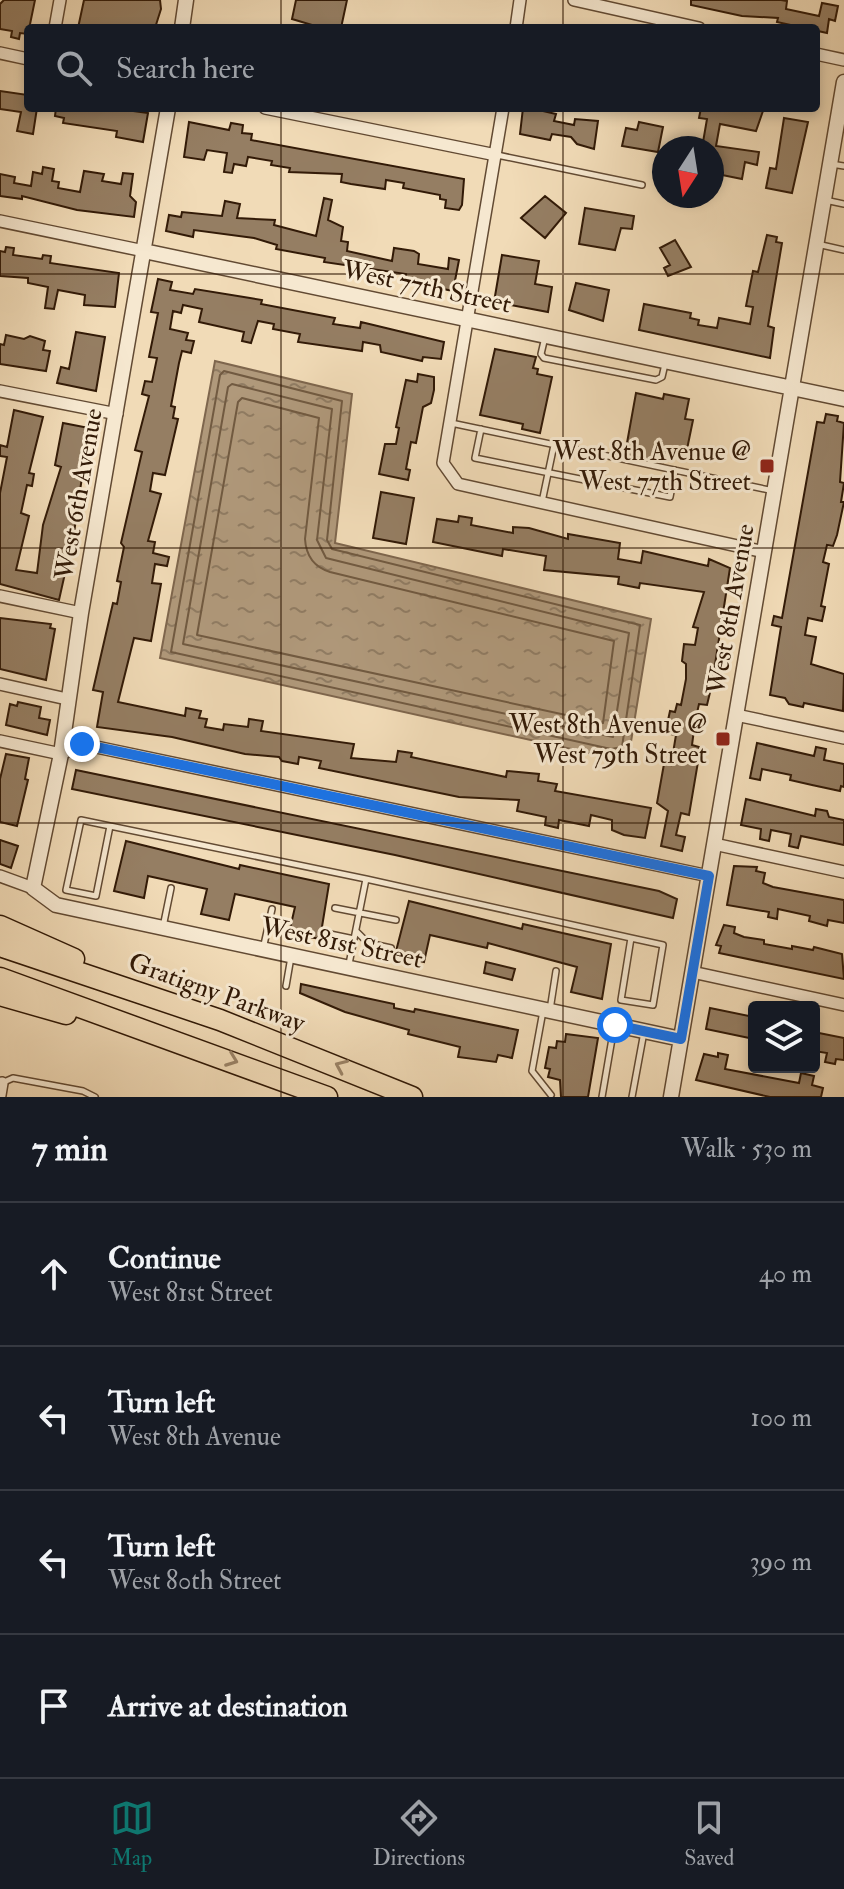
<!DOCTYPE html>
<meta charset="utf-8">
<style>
:root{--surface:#171b24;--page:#20242c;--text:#f1f3f6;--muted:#9ea1a6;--line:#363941;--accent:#0f766e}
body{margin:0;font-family:"IM FELL Double Pica",serif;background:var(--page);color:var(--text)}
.controls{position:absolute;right:24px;bottom:24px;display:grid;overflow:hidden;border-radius:8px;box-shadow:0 4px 12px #0003}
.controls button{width:72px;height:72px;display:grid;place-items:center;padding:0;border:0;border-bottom:2px solid var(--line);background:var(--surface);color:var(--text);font:40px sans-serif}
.compass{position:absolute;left:652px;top:136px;width:72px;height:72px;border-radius:50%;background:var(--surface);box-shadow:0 4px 12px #0003;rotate:192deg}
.stop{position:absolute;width:24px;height:24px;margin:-18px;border:6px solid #1a73e8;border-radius:50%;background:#fff}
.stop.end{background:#1a73e8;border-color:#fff;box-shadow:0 2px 8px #0008}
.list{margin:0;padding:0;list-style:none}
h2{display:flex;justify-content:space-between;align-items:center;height:104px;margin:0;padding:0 32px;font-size:34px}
h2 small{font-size:26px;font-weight:400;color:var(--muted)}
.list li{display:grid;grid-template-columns:52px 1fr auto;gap:24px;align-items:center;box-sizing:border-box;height:144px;padding:0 32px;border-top:2px solid var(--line)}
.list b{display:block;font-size:30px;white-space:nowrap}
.list p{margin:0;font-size:26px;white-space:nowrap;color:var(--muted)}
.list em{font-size:26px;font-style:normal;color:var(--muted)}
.icon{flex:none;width:44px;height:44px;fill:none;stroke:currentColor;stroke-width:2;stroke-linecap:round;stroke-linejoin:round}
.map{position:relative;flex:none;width:844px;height:1097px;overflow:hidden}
.search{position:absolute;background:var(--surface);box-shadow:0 4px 12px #0003;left:24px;right:24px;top:24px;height:88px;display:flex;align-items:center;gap:20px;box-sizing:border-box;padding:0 28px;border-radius:8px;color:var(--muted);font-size:30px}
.sheet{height:680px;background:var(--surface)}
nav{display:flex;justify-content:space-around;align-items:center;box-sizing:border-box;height:112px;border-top:2px solid var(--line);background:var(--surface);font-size:22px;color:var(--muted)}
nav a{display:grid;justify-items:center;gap:4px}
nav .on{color:var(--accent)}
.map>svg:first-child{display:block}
.water{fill:url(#water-ripples);stroke:#7e664d;stroke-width:2}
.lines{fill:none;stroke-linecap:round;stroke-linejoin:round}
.shore{stroke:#715a41;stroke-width:2}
.building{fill:#957e63;stroke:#321a07;stroke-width:2}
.service-casing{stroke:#624a33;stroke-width:8}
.minor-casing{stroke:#624a33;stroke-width:14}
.tertiary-casing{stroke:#624a33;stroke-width:17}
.motorway-casing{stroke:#321a07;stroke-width:23}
.service{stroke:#f6e8d0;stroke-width:5}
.minor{stroke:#f6e8d0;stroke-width:11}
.tertiary{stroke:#f6e8d0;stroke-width:14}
.motorway{stroke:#f1dbb7;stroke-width:20}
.oneway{stroke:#9b8468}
.route{stroke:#1a73e8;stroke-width:10}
.grid{fill:none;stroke:#321a07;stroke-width:2;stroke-opacity:0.55}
.poi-dot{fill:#8f2418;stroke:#f6e8d0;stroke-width:3}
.labels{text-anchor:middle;stroke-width:6;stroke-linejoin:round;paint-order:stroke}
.street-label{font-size:26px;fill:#321a07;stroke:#f6e8d0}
.poi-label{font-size:26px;fill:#321a07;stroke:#f6e8d0;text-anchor:end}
</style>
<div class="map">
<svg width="844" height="1097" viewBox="0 0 844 1097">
<defs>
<pattern id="water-ripples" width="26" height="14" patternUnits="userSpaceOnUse" patternTransform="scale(2)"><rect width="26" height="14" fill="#b0997b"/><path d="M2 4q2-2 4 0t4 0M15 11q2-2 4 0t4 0" fill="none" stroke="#907c63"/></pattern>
</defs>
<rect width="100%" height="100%" fill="#f1dbb7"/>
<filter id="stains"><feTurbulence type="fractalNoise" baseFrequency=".0025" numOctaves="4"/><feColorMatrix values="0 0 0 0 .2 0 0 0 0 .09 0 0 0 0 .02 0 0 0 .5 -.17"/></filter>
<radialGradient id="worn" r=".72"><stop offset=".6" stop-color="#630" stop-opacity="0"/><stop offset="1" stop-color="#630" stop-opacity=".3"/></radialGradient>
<path class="water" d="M215,361L352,394L335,543L651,619L629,754L612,758L160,658Z"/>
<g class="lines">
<path class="shore" d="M224,371L342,401L327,540L332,549L640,625L622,747L611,749L171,652L220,375Z
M232,384L332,409L317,540L326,558L629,633L613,737L183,644L228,387Z
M242,398L319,418L305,539C306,556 314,567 330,572L614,641L603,723L197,635L238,402Z"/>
</g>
<path class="building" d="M4,0H35L28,34L20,33L19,39L11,37L12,31L0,29V4Z
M84,0H160L161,9L155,28H78Z
M296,0H347L341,28H322L292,19Z
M691,0H781L787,1L786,9L819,16L822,3L838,6L835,21L829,19L827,33L777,22L778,18L742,16L691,5Z
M0,91L28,95V108H37L33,134L17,131L21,112L0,109Z
M56,108H111L148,113L143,142L116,137L117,131L63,123L64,118L55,116Z
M523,108H544L543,111L556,114L554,121L574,125L575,119L598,121L594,149L577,144L571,137L552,134L550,140L520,134Z
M701,108H764L756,131L720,124L716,146L759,152L757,165L745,162L742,179L712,173V148H702L707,119L699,118Z
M784,118L808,122L792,193L766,188L770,168L776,169Z
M189,122L229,130L231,123L243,125L242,133L252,134L251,140L464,179L462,205L459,210L445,208L446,200L440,199V195L403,188L404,183L386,180L385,189L351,184L341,182L342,174L289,172L290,168L271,165L272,161L248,157L246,166L234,164L232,173L224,172L227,153L207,150L204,160L184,157Z
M639,122L663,127L658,152L622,146L626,128L637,130Z
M43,167L54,169L52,181L59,182L58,188L80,192L84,171L104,174L102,181L121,184L123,173L133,174L130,196L136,202L134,217L77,210L22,196V199L0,196V174L15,177L14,183L31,186L33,172L42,174Z
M545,196L566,213L545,238L521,218Z
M324,198L332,200L328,220L343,227L341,241L348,242L347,251L392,261L394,248L414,251L419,254L418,264L448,269L449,258L459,260L453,291L405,281L406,274L324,262L325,258L276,249L277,245L254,238L194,230L193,237L166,231L169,215L181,217L182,212L222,216L225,201L240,204L237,218L275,220L274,225L316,236Z
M585,208L634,216L632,229L621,228L615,250L579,244Z
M767,235L777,237L776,242L782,243L768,326L774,328L770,358L639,330L644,304L691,313L690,318L699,320L698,325L717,328L719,318L750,324L753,307L746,306L753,271L758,272Z
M675,240L691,267L668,276L664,268L670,265L660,248Z
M6,247L14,248L13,255L42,259L43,255L51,256L50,263L119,273L115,307L84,305L85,295L58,290L54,309L45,308L48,287L28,283V278L0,276V251L5,252Z
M502,255L539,261L535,284L552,287L548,312L494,302Z
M158,279L172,282L170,290L193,294L195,289L250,298L262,300L261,304L335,318L333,324L360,328L361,322L444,342L441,359L423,357L422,361L381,352L380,345L363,342L362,351L298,342L300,334L273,329L274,324L258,321L251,343L242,341L244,332L199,322L202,309L183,305L181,313L173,311L170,329L188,333L186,340L194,341L191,353L182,351L179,363L171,406L175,407L173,418L178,419L165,475L153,473L150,491L161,494L148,541L155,542L153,553L169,557L167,566L155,564L152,583L161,584L151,641L134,638L118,702L185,716L186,708L201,711L199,718L207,719L205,727L223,730L224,724L248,727L249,719L263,721L261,731L354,744L351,758L396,762L398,751L412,753L411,757L506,777L507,771L539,774L538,781L557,784L555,791L651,808L645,838L624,835L612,830V820L591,815L589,826L559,820L558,828L545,825L546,817L517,811L519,800L459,797L319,768L321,761L299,757L298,764L282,761L279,757L245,754L172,737L97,727L103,692L93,690L113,603L117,604L121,582L117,581L124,547L121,543L142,452L135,450L149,396L142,394L145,381L152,382L157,358L149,357L158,313L151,312Z
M576,283L609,290L603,321L569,310Z
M76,332L105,337L96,391L57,383L61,367L69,369Z
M6,335L24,339L30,336L45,341L43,350L50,351L46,371L0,364V344L4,345Z
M495,349L536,357L533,368L538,369L537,374L552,377L540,433L522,429L523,424L480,415Z
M418,374L434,377V390L431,403L423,407L416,443L411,442L406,469L410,470L408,480L379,474L385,444H396L399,428L396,427L406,380L417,382Z
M636,393L663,399L664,394L689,399L685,419L693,420L686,454L666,450L663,462L625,454Z
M14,410L43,417L29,473L34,474L32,486L27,485L21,513L29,516L16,570L37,573L43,525L61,467L55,465L63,423L89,428L74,533L59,600L0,584V493L7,457L0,456V445L7,447Z
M826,414L838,416L837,421L844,423L840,482L844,483L841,502H844L837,535L833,546L827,545L823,562L829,564L821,606L825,607L822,621L808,618L805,635L816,637L811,664L844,674L843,711L804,703L803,707L789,704L785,698L770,695L781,627L772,625L774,616L782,618L817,422L824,423Z
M381,492L414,498L406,544L373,538Z
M459,516L472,518L471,525L513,533V527L529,528L568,539V534L620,543L618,559L641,563L643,551L708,566L709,559L730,568L712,684L707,705L699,704L695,722L692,745L699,747V756L689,815L681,813L676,835L685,837L682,851L661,846L668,811L657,803L664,764L671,765L676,735L670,734L672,726L667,725L670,711L675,712L677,704L681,705L686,679V664L682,661L684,644L695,645L698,628L693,627L704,592L640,583L639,588L618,584L619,577L544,570L546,556L503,549L502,556L433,542L437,519L458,522Z
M0,618L51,624L50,628L55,629L46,680L0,669Z
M18,702L41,707L39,718L50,720L47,735L6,725L10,704L17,706Z
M757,743L814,756L816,747L826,749L824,760L844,764V787L841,786L840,791L812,785L790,780L791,775L762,769L760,780L750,778Z
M6,754L29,758L25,779L28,780L17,826L0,822V779Z
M76,770L659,891L677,899L673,918L395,855L72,789Z
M746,799L815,816L816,809L827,811L829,817L844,820V845L801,836L798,848L789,846L791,834L771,830L769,841L760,839L761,829L741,825Z
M0,840L18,846L11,868L0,864Z
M126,841L239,869L240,865L329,884L320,939L289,933L295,907L235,894L229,920L201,914L207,889L148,876L144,898L114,891Z
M734,866L757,867L756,871L765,873L763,883L773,887L844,900V923L828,920L827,926L809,921L810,916L778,909L777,919L768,917L769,912L727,905Z
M409,901L522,929L523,924L611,944L602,999L571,992L577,967L488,943L487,948L430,935L424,962L395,955Z
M724,925L735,927L734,933L744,937L764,940V944L792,949V946L813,950L814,947L842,954L844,979L719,953L721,946L716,945Z
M486,962L515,969L512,980L484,973Z
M301,984L394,1004V1008L414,1012L415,1009L518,1030L512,1058L498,1055L496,1062L458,1057L460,1047L408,1034L409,1030L345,1012L300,993Z
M710,1008L754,1017V1039L706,1029Z
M814,1032L844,1038V1060L836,1059L835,1064L825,1062L827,1053L814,1051Z
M566,1034L598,1038L588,1097H561L560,1080L548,1077L550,1069L545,1068L549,1047L556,1048L557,1041L565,1042Z
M718,1053L728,1055L725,1069L799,1083L801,1073L814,1076L812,1085L823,1088L821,1097H770L696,1080L704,1054L718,1057Z"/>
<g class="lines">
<defs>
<path id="service" d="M497,155L642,185
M831,164L844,166
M825,200L844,204
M817,244L844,250
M545,337L541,354L544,358L656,380L662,377L665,364
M451,423L774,491
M481,429L475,458L670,497L675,470
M542,502L554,445
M110,826L96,896L66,890L81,820L366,879L349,964
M366,879L631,938L663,945L653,1005L621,1000L631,938
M335,908L396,920
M163,927L171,888
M356,931L368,943L391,948
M330,934L354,939
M263,949L272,909
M286,986L291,957
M550,1010L556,971
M543,1011L532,1071L551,1095
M4,1082L13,1078L83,1091L95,1097
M602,1097L614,1027
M632,1097L644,1032"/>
<path id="minor" d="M574,0L699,28
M55,28L60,0
M516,28L520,0
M0,53L28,59
M816,54L844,60
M265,108L496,155
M503,108L443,463L458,484L764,552
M0,221L144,251
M0,391L117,414
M0,596L81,613
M0,684L67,699
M736,715L844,738
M0,741L61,754L82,744L709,876
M714,844L844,872
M0,876L33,888
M692,972L844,1005
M0,1095L2,1083"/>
<path id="tertiary" d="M182,28L186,0
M168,108L81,613L61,754L33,888L56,905L681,1039
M144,251L844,399
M671,1097L844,82"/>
<path id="motorway" d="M0,926L74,959
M0,946L220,1020L412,1097
M0,978L327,1097
M0,995L66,1014"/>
</defs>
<use href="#service" class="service-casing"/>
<use href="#minor" class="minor-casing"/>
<use href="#tertiary" class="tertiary-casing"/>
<use href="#motorway" class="motorway-casing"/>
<use href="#service" class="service"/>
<use href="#minor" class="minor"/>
<use href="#tertiary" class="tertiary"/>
<use href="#motorway" class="motorway"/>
</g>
<defs><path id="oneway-chevron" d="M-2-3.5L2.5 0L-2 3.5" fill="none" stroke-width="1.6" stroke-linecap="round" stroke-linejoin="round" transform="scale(2)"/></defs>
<g class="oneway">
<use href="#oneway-chevron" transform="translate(232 1060) rotate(21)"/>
<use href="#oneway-chevron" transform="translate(341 1066) rotate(-156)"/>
</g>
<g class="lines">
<path class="route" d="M82,744L709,876L681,1039L615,1025"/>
</g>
<path class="grid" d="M281,0V28M563,0V28M281,108V1097M563,108V1097M0,274H844M0,548H844M0,823H844"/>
<g class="poi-dot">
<rect x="759" y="458" width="16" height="16" rx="4"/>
<rect x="715" y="731" width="16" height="16" rx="4"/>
</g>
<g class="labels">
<g class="street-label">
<text transform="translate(427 286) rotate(12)" y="9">West 77th Street</text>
<text transform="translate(78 494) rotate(-80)" y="9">West 6th Avenue</text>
<text transform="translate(730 609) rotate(-80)" y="9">West 8th Avenue</text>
<text transform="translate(342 942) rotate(12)" y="9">West 81st Street</text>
<text transform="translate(217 992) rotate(20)" y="9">Gratigny Parkway</text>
</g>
<g class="poi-label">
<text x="751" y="460">West 8th Avenue @<tspan x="751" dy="30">West 77th Street</tspan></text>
<text x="707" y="733">West 8th Avenue @<tspan x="707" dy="30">West 79th Street</tspan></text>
</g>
</g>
<rect width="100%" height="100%" filter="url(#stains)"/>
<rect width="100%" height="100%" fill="url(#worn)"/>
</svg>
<div class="controls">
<button><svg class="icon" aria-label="layers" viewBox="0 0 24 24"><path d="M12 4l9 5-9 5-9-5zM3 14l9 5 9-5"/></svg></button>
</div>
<svg class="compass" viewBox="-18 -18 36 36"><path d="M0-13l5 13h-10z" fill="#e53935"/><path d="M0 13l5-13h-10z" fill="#9ea1a6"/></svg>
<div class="stop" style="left:615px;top:1025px"></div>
<div class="stop end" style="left:82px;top:744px"></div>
<div class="search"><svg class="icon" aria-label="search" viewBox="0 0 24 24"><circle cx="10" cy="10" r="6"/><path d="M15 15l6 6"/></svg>Search here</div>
</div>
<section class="sheet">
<h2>7 min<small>Walk · 530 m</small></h2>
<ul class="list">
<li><svg class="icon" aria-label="ahead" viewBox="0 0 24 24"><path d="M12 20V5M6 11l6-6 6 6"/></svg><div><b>Continue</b><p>West 81st Street</p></div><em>40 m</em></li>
<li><svg class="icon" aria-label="left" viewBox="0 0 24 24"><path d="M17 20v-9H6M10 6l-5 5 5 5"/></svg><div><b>Turn left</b><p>West 8th Avenue</p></div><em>100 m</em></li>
<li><svg class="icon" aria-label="left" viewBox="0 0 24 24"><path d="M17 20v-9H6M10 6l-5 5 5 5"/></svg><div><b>Turn left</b><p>West 80th Street</p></div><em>390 m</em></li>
<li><svg class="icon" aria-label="arrive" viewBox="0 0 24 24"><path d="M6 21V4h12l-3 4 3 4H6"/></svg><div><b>Arrive at destination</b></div></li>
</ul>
</section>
<nav>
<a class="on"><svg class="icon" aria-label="map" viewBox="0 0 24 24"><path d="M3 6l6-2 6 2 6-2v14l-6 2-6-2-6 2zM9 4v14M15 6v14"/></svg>Map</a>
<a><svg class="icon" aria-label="directions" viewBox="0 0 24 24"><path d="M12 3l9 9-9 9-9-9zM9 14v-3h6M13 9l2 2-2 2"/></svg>Directions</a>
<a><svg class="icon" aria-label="saved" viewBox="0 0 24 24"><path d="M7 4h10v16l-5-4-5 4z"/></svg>Saved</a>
</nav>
